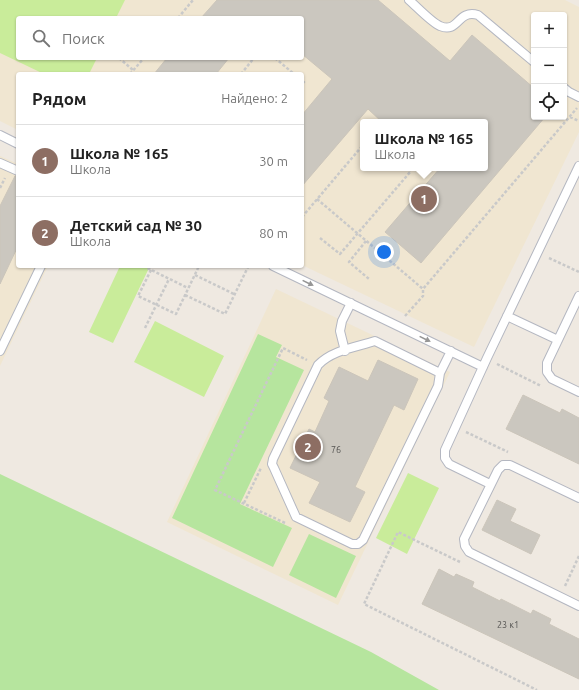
<!DOCTYPE html>
<html lang="ru">
<meta charset="utf-8">
<style>
:root{--surface:#fff;--page:#f2f2f2;--text:#222;--muted:#767676;--line:#e0e0e0;--accent:#7c3aed}
body{margin:0;font-family:Ubuntu,sans-serif;background:var(--page);color:var(--text)}
.controls{position:absolute;right:12px;top:12px;display:grid;overflow:hidden;border-radius:4px;box-shadow:0 1px 3px #0004}
.controls button{width:36px;height:36px;display:grid;place-items:center;padding:0;border:0;border-bottom:1px solid var(--line);background:var(--surface);color:var(--text);font:20px sans-serif}
.you{position:absolute;left:384px;top:252px;width:14px;height:14px;margin:-10px;border:3px solid #fff;border-radius:50%;background:#1a73e8;box-shadow:0 0 0 6px #1a73e833}
.badge{display:grid;place-items:center;width:26px;height:26px;border-radius:50%;background:var(--accent);color:#fff;font-size:13px;font-weight:700}
.pin{position:absolute;translate:-50% -50%;border:2px solid #fff;box-shadow:0 1px 4px #0006}
.popup{position:absolute;left:360px;top:119px;width:128px;height:52px;box-sizing:border-box;display:grid;place-content:center;border-radius:4px;background:var(--surface);filter:drop-shadow(0 1px 3px #0005);font-size:13px;white-space:nowrap;color:var(--muted)}
.popup b{font-size:15px;color:var(--text)}
.popup::after{content:'';position:absolute;left:50%;top:100%;margin-left:-8px;border:8px solid transparent;border-top-color:var(--surface)}
.list{margin:0;padding:0;list-style:none}
h2{display:flex;justify-content:space-between;align-items:center;height:52px;margin:0;padding:0 16px;font-size:17px}
h2 small{font-size:13px;font-weight:400;color:var(--muted)}
.list li{display:grid;grid-template-columns:26px 1fr auto;gap:12px;align-items:center;box-sizing:border-box;height:72px;padding:0 16px;border-top:1px solid var(--line)}
.list b{display:block;font-size:15px;white-space:nowrap}
.list p{margin:0;font-size:13px;white-space:nowrap;color:var(--muted)}
.list em{font-size:13px;font-style:normal;color:var(--muted)}
.icon{flex:none;width:22px;height:22px;fill:none;stroke:currentColor;stroke-width:2;stroke-linecap:round;stroke-linejoin:round}
.map{position:relative;flex:none;width:579px;height:690px;overflow:hidden}
.search{position:absolute;background:var(--surface);box-shadow:0 1px 3px #0004;left:16px;top:16px;width:288px;height:44px;display:flex;align-items:center;gap:10px;box-sizing:border-box;padding:0 14px;border-radius:4px;color:var(--muted);font-size:15px}
.panel{position:absolute;background:var(--surface);box-shadow:0 1px 3px #0004;left:16px;top:72px;width:288px;height:196px;border-radius:4px}
.map>svg:first-child{display:block}
.education{fill:#f0e6d1;fill-rule:evenodd}
.green{fill:#b6e59e}
.pitch{fill:#c9ec9a}
.building{fill:#cbc7bf;stroke:#cbc5ba}
.lines{fill:none;stroke-linecap:round;stroke-linejoin:round}
.service-casing{stroke:#b4b7c1;stroke-width:10}
.path{stroke:#c9c9c9;stroke-width:2.5;stroke-dasharray:3 2;stroke-linecap:butt}
.service{stroke:#fff;stroke-width:8}
.oneway{fill:#969696}
.labels{text-anchor:middle;stroke-width:4;stroke-linejoin:round;paint-order:stroke}
.number-label{font-size:9px;fill:#555452}
</style>
<div class="map">
<svg width="579" height="690" viewBox="0 0 579 690">
<rect width="100%" height="100%" fill="#efe9e1"/>
<path class="education" d="M0,0H565L579,7V132L474,347L302,265V74H18V130L0,121ZM534,15H564V117H534ZM18,18H302V58H18ZM363,122H485V168H363Z
M0,156L18,164V266H48L0,366Z
M276,289L450,372L338,605L167,522Z"/>
<path class="green" d="M258,334L282,345L276,357L304,370L240,504L292,528L273,567L172,518Z
M0,474L371,652L439,690H0Z
M309,534L356,556L336,598L289,575Z"/>
<path class="pitch" d="M0,0H125L116,18H18V58H97L89,74H44L0,53Z
M120,266H150L113,343L89,332Z
M155,321L224,356L204,397L134,362Z
M408,473L439,488L407,554L376,538Z"/>
<path class="building" d="M217,0H378L450,61L472,35L534,88V117H545L421,263L385,232L440,168H485V122H382L368,109L302,186V115L332,79L302,54V18H201Z
M167,58H229L216,74H154Z
M15,176H18V246L0,284V206Z
M378,360L418,379L404,410L394,405L355,487L365,492L350,522L309,503L320,482L290,468L309,429L315,432L329,401L324,398L339,367L368,381Z
M523,395L560,413L562,409L579,418V464L506,429Z
M497,500L516,509L510,521L540,535L531,554L482,530Z
M439,569L454,577L456,574L474,582L472,587L500,601L501,599L531,614L533,610L551,619L549,624L579,639V679L422,604Z"/>
<g class="lines">
<defs>
<path id="service" d="M409,0C416,6 432,23 440,26C459,34 457,9 478,15L534,62
M564,88L569,92L579,97
M0,135L18,144
M0,163L18,171
M273,266L483,367
M579,296L547,363V372L552,379L579,392
M507,316L558,340
M0,351L41,266
M345,351L340,331L342,321L351,303
M440,373L375,341C357,347 332,350 318,365L273,459L272,464L274,468L296,517L352,544H358L363,540L438,386L440,373L451,351
M490,484L449,464L445,458V450L487,358L579,166
M579,498L510,465H503L498,470L464,539L465,546L469,552L579,606"/>
</defs>
<use href="#service" class="service-casing"/>
<path class="path" d="M178,18L193,0
M119,58L133,70
M275,58L294,74
M130,74L144,58
M241,74L254,58
M302,81L304,82L302,84
M570,117L579,121
M0,188L5,178
M317,199L423,289
M302,217L363,145
M320,238L340,254L411,171L408,168
M366,241L349,262L369,279
M549,258L579,272
M143,266L188,288
M151,270L138,296L176,314L199,266
M195,275L234,294
M185,295L225,314L248,267
M405,316L423,296V289L577,108
M145,328L169,279
M497,364L541,386
M466,432L508,452
M244,503L261,468
M285,523L215,490L283,348L307,360
M460,562L398,532L364,604L537,690
M565,586L579,556"/>
<use href="#service" class="service"/>
</g>
<defs><path id="oneway-solid" d="M-6-.8H1V-3.2L6.5 0L1 3.2V.8H-6Z"/></defs>
<g class="oneway">
<use href="#oneway-solid" transform="translate(308 283) rotate(26)"/>
<use href="#oneway-solid" transform="translate(425 339) rotate(26)"/>
</g>
<g class="labels">
<g class="number-label">
<text x="336" y="453">76</text>
<text x="508" y="628">23 к1</text>
</g>
</g>
</svg>
<div class="controls">
<button>+</button>
<button>−</button>
<button><svg class="icon" aria-label="locate" viewBox="0 0 24 24"><circle cx="12" cy="12" r="6"/><path d="M12 2v4M12 18v4M2 12h4M18 12h4"/></svg></button>
</div>
<div class="you"></div>
<div class="pin badge" style="left:424px;top:199px;background:#8d6e63">1</div>
<div class="popup"><b>Школа № 165</b>Школа</div>
<div class="pin badge" style="left:308px;top:447px;background:#8d6e63">2</div>
<div class="search"><svg class="icon" aria-label="search" viewBox="0 0 24 24"><circle cx="10" cy="10" r="6"/><path d="M15 15l6 6"/></svg>Поиск</div>
<section class="panel">
<h2>Рядом<small>Найдено: 2</small></h2>
<ul class="list">
<li><span class="badge" style="background:#8d6e63">1</span><div><b>Школа № 165</b><p>Школа</p></div><em>30 m</em></li>
<li><span class="badge" style="background:#8d6e63">2</span><div><b>Детский сад № 30</b><p>Школа</p></div><em>80 m</em></li>
</ul>
</section>
</div>
